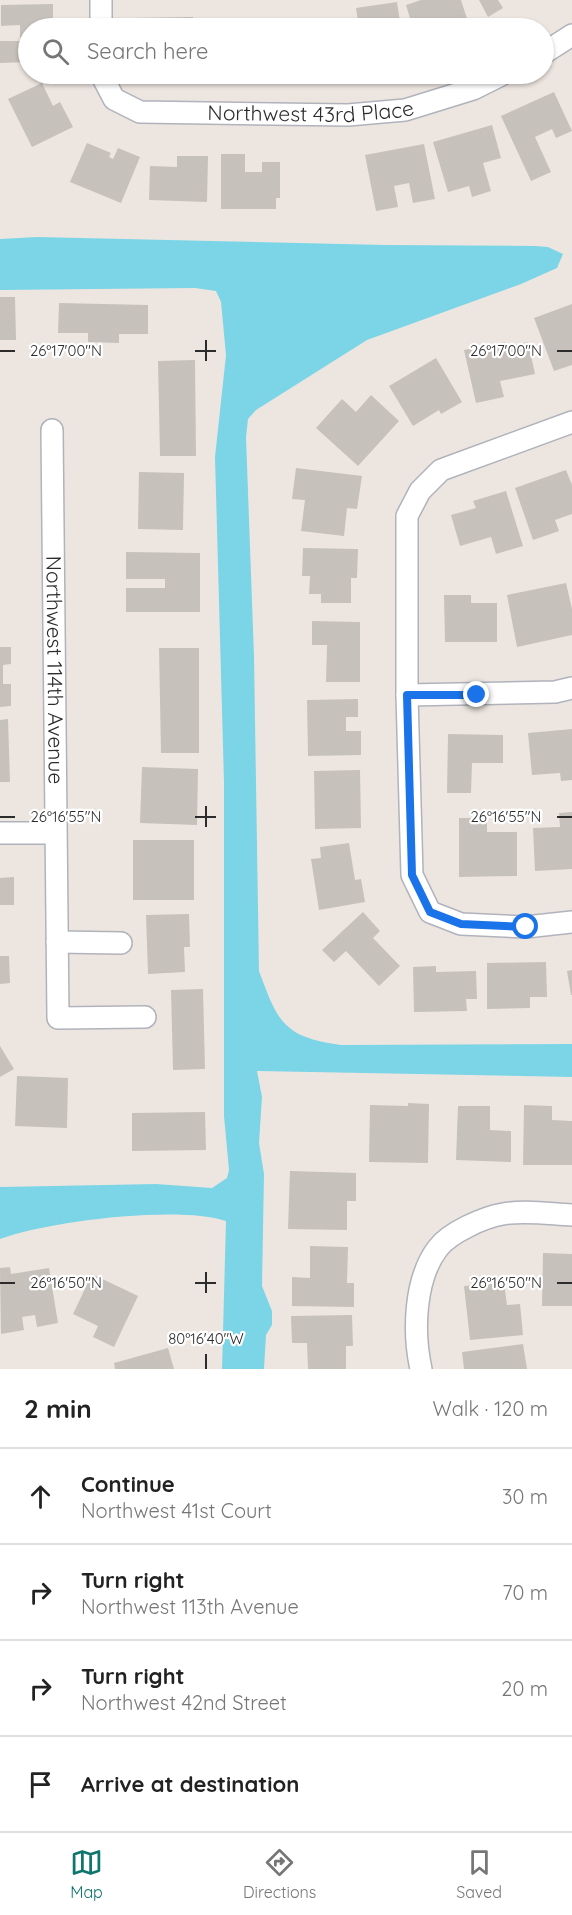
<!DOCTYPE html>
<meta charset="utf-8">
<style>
:root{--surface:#fff;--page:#f2f2f2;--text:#222;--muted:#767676;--line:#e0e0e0;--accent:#0f766e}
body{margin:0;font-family:Quicksand,sans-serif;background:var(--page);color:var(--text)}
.stop{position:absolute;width:18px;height:18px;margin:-14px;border:4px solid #1a73e8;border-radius:50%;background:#fff}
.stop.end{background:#1a73e8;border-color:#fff;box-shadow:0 2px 6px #0008}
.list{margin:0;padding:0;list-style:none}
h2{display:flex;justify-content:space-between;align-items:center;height:78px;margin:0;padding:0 24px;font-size:26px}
h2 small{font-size:20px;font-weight:400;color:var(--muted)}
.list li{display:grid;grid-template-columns:39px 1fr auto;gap:18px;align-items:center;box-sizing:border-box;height:96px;padding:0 24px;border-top:2px solid var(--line)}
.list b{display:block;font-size:22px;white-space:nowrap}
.list p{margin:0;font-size:20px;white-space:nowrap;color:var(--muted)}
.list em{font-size:20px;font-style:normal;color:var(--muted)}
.icon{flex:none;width:33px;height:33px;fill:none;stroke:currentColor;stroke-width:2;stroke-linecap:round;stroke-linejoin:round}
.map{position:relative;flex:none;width:572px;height:1369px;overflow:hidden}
.search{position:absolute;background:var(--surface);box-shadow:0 2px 4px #0004;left:18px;right:18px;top:18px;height:66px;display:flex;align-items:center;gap:15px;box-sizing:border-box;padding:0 21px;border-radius:33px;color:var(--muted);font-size:22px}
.sheet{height:462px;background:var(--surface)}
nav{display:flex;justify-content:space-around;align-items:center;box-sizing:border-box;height:84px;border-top:2px solid var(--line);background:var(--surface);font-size:16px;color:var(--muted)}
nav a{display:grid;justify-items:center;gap:3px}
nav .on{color:var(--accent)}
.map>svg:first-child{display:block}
.water{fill:#7bd5e7}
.building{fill:#c6c1bb}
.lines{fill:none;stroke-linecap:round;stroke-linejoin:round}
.minor-casing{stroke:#b0b3bc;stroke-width:24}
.minor{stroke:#fff;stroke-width:21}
.route{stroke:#1a73e8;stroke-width:8}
.ticks{fill:none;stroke:#2c2c2c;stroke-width:2}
.labels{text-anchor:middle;stroke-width:4.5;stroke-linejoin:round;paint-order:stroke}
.street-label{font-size:21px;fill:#2c2c2c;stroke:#fff}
.ticks-label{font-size:15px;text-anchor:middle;fill:#2c2c2c;stroke:#fff;stroke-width:4.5;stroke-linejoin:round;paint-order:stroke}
</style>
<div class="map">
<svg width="572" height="1369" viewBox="0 0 572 1369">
<rect width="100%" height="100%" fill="#ede6e0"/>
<path class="water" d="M37,237L386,245L535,246L548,247L563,254L557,268L521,284L367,340L256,410L248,419L246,437L254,656L259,971C278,1022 283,1037 341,1045L572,1044V1077L257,1071L262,1097L259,1143L264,1174L262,1286L272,1311V1325L266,1335L264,1369H222L226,1221C179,1205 48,1221 0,1239V1187L156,1184L212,1188L227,1178L229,1170L224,1116V783L215,457L226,355L221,302L216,291L195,288L0,290V239Z"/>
<path class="building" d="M421,0H461L470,28H413L406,5Z
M479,0H498L503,8L488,17Z
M397,2L401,28H359L356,8Z
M53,4V28H28V62L0,63V41H20V25L1,26V5Z
M193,17V28H133V18Z
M204,18L259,19L258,28H204Z
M327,19V28H273V20Z
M42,83L53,106L60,102L73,127L32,147L8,99Z
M554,92L572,131L556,138L552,129L535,137L551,172L531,181L501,116Z
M492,125L501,158L483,163L491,191L472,197L469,186L448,192L433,142Z
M87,143L111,153L109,157L113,159L118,148L140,157L121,203L70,182Z
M424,144L435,199L413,203L409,183L394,186L398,207L376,211L365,155Z
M221,154H245V172H262V162H280V198H276V209H221Z
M177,156H208L207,202L149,200L150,166L177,167Z
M0,297H15L16,340H0Z
M59,303L148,305V334H119V343L88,342V333H58Z
M572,304V365L554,371L534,318Z
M505,342L506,347L528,342L535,374L500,381L504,397L476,403L464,350Z
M436,358L462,402L441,414L439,410L413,426L389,386Z
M195,360L196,456H160L158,361Z
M371,395L399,421L358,466L316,428L342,399L356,412Z
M296,468L362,476L357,509L347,508L344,536L301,531L305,500L292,499Z
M566,470L572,485V514L555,520L559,531L533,540L515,488Z
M139,472L184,473L183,530L138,529Z
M506,491L523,546L496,554L491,537L460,546L451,515L476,508L473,501Z
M303,548L358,549L357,578H351V603H321V594H309L310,576H302Z
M126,552L200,553V612H126V588H165V579H126Z
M566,583L572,609V635L517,647L507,595Z
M444,595H471V603H497V642H445Z
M312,621L360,622V682H326L327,645H312Z
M0,647H11V664L3,665V684H11V706L0,707Z
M159,648H199V753H161Z
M358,699V717H346V731H361V755L308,756L307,700Z
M8,719L10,782H0V720Z
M572,729V780L561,781L560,773L532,775L528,733Z
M448,734L503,735V763H472L471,793H447Z
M142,767L198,769L197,825L140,823Z
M360,770L361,828L315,829L314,771Z
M572,812V869L535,871L533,828L560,827L559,813Z
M459,818H487V832H517V876L459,877Z
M133,840H194V900H133Z
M349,843L355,880L361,879L365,902L319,910L311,859L321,858L320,847Z
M14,877V905H0V878Z
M363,912L380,931L373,938L400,966L379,986L346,951L334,962L322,950Z
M189,914L190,947H184L185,972L148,974L146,915Z
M0,956H9L10,983L0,984Z
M546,962L547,997H530V1008L487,1009V963Z
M436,966V972L476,971L477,999H466L467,1011L414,1012L413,967Z
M572,970V995H571L567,971Z
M203,989L205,1069L173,1070L171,990Z
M0,1046L14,1069L0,1077Z
M17,1076L68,1078L67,1128L15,1126Z
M408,1103L429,1104L428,1163L369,1162L370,1105L408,1106Z
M524,1105L552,1106V1120L572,1121V1165H523Z
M458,1106H490V1130L511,1131V1162L456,1160Z
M205,1112L206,1150L132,1151V1113Z
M290,1171L356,1173V1201H347V1230L288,1229Z
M310,1246L348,1247L347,1283H354V1307L292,1306V1277L310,1278Z
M543,1253L572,1254V1306H542Z
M10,1267L11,1274L49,1268L58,1323L37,1327L35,1315L22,1317L24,1330L1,1334L0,1268Z
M92,1274L138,1296L114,1347L93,1337L98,1326L73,1314Z
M504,1283L507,1305L520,1304L523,1335L470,1340L464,1286Z
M352,1315L353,1346H346V1369H308L307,1343H292L291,1316Z
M523,1344L527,1369H464L462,1352Z
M168,1348L174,1369H115L114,1363Z"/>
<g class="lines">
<defs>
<g id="minor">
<path d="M101,0V28"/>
<path d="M544,53L572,35"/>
<path id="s1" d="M101,74L114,99L140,112L348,115L405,110L473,89L503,74"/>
<path d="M572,422L441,470L420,491L407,516V695L412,875L430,912L461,924L526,927L572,922"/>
<path id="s2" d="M52,430L58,1018L145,1017"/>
<path d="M407,695L555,692L572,688"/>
<path d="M0,833H55"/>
<path d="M57,942L121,943"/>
<path d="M421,1369C413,1333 414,1279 438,1248C449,1233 484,1217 503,1214C524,1210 550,1214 572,1215"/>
</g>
</defs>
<use href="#minor" class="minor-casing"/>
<use href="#minor" class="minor"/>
</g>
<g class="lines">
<path class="route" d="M477,695H407L412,875L430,912L461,924L526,927"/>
</g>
<path class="ticks" d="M206,340V361M0,351H15M195,351H216M557,351H572M206,806V827M0,817H15M195,817H216M557,817H572M206,1272V1293M0,1283H15M195,1283H216M557,1283H572M206,1354V1369"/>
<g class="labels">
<g class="street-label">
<text dy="7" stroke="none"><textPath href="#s1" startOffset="228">Northwest 43rd Place</textPath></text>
<text dy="7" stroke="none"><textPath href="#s2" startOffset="240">Northwest 114th Avenue</textPath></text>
</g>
</g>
<g class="ticks-label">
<text x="66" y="356">26°17'00"N</text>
<text x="506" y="356">26°17'00"N</text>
<text x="66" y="822">26°16'55"N</text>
<text x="506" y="822">26°16'55"N</text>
<text x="66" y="1288">26°16'50"N</text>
<text x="506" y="1288">26°16'50"N</text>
<text x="206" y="1344">80°16'40"W</text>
</g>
</svg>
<div class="stop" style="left:526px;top:927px"></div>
<div class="stop end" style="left:477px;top:695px"></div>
<div class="search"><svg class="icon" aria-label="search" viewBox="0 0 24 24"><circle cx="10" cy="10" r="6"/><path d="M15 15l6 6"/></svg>Search here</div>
</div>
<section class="sheet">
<h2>2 min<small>Walk · 120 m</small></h2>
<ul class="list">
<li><svg class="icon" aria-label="ahead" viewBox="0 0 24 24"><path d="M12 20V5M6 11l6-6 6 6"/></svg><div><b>Continue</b><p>Northwest 41st Court</p></div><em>30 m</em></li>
<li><svg class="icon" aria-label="right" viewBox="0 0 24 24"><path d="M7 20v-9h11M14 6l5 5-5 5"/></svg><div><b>Turn right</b><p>Northwest 113th Avenue</p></div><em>70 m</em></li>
<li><svg class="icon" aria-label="right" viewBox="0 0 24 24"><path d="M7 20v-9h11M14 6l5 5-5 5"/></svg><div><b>Turn right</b><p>Northwest 42nd Street</p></div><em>20 m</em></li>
<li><svg class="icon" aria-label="arrive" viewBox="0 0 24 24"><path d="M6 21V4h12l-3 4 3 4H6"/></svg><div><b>Arrive at destination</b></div></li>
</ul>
</section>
<nav>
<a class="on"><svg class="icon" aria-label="map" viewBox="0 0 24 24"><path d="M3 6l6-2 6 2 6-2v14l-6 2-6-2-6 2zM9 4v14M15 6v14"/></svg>Map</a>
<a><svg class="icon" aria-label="directions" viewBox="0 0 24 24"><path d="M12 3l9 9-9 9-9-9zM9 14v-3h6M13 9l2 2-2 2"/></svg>Directions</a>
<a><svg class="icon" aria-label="saved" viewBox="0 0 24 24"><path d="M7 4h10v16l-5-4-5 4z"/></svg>Saved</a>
</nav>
